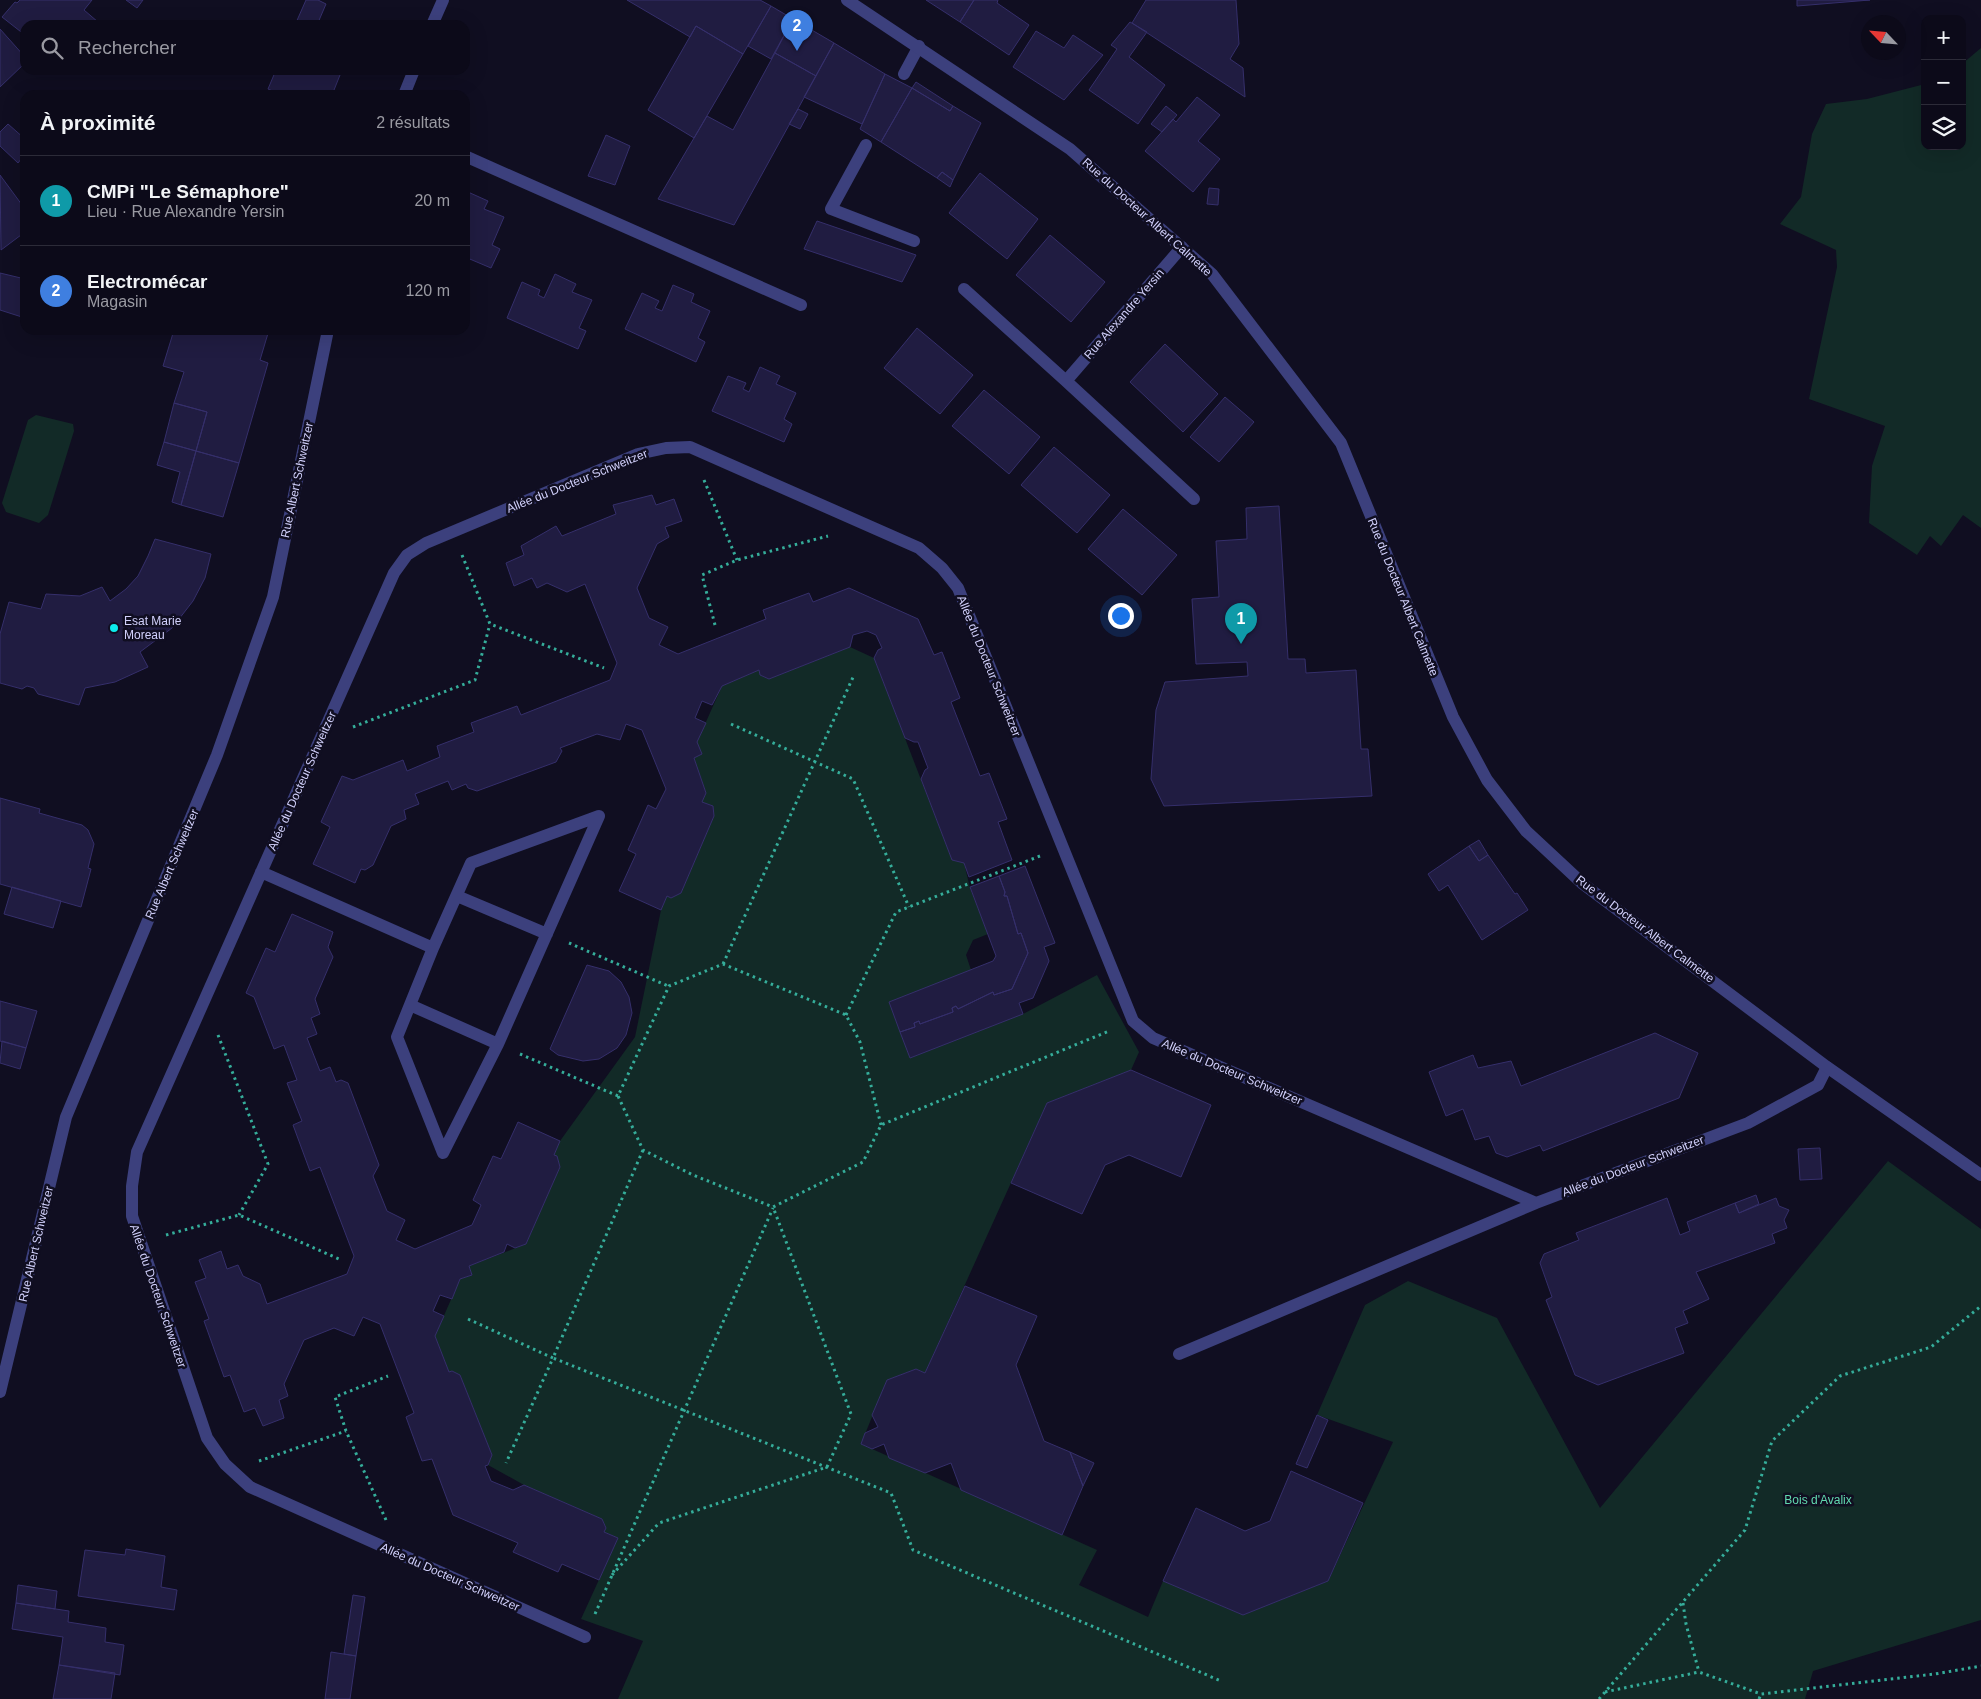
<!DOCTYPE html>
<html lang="fr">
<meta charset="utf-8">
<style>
:root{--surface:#0c0a19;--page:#1a1826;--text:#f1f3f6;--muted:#9a9aa2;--line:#2c2b38;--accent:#0debec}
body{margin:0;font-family:Arial,sans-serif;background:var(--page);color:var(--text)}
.controls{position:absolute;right:15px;top:15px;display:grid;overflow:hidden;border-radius:10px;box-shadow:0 5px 20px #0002}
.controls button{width:45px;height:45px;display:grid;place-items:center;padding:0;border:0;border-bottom:1px solid var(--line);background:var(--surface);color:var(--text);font:25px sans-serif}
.compass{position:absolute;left:1861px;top:15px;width:45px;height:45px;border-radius:50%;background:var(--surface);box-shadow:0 5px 20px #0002;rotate:296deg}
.you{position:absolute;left:1120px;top:615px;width:18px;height:18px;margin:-12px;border:4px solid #fff;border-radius:50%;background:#1a73e8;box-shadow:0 0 0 8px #1a73e833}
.badge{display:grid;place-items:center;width:32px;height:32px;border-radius:50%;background:var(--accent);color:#fff;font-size:16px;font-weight:700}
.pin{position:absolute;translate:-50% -41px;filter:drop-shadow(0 1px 2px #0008)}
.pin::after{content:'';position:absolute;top:26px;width:18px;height:15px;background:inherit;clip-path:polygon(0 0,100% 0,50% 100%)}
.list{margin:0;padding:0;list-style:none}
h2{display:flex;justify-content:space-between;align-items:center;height:65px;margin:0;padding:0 20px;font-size:21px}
h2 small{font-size:16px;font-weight:400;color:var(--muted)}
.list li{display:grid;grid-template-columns:32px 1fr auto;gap:15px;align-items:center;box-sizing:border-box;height:90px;padding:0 20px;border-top:1px solid var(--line)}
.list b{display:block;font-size:19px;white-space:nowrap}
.list p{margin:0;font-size:16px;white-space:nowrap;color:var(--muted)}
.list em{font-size:16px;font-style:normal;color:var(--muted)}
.icon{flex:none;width:28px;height:28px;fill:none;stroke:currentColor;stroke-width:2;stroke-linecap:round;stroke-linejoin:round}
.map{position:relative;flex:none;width:1981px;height:1699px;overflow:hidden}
.search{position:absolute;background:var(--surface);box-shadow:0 5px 20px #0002;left:20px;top:20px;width:450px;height:55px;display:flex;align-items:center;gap:12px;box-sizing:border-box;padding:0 18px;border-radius:15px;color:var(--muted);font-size:19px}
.panel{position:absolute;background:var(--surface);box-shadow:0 5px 20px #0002;left:20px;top:90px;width:450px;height:245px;border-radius:15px}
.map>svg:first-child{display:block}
.green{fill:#122a27}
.building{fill:#201c41;stroke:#352f6b}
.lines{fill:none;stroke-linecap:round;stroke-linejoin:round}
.path{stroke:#35ad9a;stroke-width:3;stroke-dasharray:2.5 4;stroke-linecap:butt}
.lane{stroke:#3c407d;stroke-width:12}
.street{stroke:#3c407d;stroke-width:12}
.poi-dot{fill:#0debec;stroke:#100e21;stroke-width:2}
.labels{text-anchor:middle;stroke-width:5;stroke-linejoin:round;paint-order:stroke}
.street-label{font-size:12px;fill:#d2d1fc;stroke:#100e21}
.poi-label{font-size:12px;fill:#d2d1fc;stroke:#100e21;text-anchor:start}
.park-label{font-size:12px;fill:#61d8af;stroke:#100e21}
</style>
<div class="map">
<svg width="1981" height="1699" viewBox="0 0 1981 1699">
<rect width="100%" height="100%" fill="#100e21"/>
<path class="green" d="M1981,48V528L1963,515L1941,546L1930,536L1917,555L1869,523L1872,466L1885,426L1809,399L1837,267L1836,250L1780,224L1801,197L1812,134L1826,104L1867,99L1925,84V146H1962V64Z
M36,415L73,424L74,431L48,515L39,523L6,512L2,503L28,420Z
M850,647L874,658L952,860L964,863L970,888L988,934L973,940L966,955L971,970L1023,1014L1097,975L1139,1052L1131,1070L1047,1103L925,1373L916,1369L887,1380L861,1444L1097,1550L1079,1585L1148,1617L1163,1581L1243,1615L1328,1581L1393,1442L1317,1415L1365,1305L1408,1281L1497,1318L1600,1508L1888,1161L1981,1229V1620L1813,1671L1805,1699H618L643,1641L581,1619L618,1538L604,1532L606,1528L602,1519L524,1485L488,1465L492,1455L460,1375L452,1371L449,1372L435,1336L460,1279L472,1275L469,1266L526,1244L560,1167L557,1156L554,1155L560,1141L635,1037L661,910L667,896L671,898L681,893L714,816L713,806L702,802L706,793L694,758L701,754L697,742L722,686L759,670L760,675L769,679Z"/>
<path class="building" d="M20,0H92L84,10L98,22L95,25H25V35L2,17L15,2L17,3Z
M126,0H143L137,8Z
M306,0H318L326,4L317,25H295Z
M627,0H760L771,6L743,54L696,26L690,37Z
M926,0H974L960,22Z
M974,0H998L997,3L1029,25L1009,55L960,22Z
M1146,0H1236L1239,44L1230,59L1243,68L1245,97L1132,23Z
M1797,0H1870L1797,6Z
M771,6L793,19L771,59L748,46Z
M793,19L834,43L816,76L775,53Z
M1130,22L1147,32L1129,57L1165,85L1138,124L1089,90L1117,49L1111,45Z
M696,26L743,54L694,138L648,110Z
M0,29L25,57V63L0,87Z
M1036,31L1064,48L1073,35L1103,55L1064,100L1013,67Z
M834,43L885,74L862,124L804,97Z
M775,53L816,76L734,225L658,199L707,116L733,130Z
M276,70H342L332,95H282L268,89Z
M885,74L912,88L881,142L860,129Z
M916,82L953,106L950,111L912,88Z
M912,88L950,111L953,106L981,123L953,180L942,172L937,178L881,142Z
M1197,97L1220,115L1198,141L1220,159L1193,192L1145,151L1173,119L1176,122Z
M1166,106L1177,115L1162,132L1151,124Z
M798,109L808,114L800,129L789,124Z
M8,124L25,139V154L18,163L0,146V132Z
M606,135L630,146L615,185L588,176Z
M942,172L953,180L950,187L937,178Z
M980,173L1038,219L1007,259L949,213Z
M0,175L25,209V232L1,250Z
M1209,188L1219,189L1218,205L1207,204Z
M468,192L488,201L484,209L504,217L492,245L500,249L491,268L465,257V200Z
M817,221L916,255L902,282L804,249Z
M1050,235L1105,282L1071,322L1016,275Z
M0,273L25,279V318L0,310Z
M555,274L576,284L572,292L592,300L579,328L586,331L578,349L507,318L522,282L540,290L538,295L544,298Z
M673,285L694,294L691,302L710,311L698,338L705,342L696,362L625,329L642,293L659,301L655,308L662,311Z
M917,328L973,375L940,414L884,368Z
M174,330H269L260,360L268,363L239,463L196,451L207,412L174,403L184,372L163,366Z
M1165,344L1218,394L1183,432L1130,382Z
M760,367L780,376L776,384L796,393L784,419L792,424L784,442L712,411L728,376L746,383L743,389L749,392Z
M984,390L1040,437L1009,474L952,426Z
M1225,397L1254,422L1219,462L1190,437Z
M174,403L207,412L196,451L164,442Z
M164,442L196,451L181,505L172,502L180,472L157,465Z
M1054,447L1110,495L1077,533L1021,485Z
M196,451L239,463L223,517L181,505Z
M652,495L656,505L674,499L682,521L665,527L669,537L657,544L637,588L649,618L668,627L659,645L678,654L766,619L763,610L809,593L813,602L849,588L918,619L934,655L942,652L960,698L951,702L980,776L989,773L1007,819L998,822L1012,860L969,877L964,863L952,860L921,779L925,770L928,768L918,742H914L905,738L874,658L878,650L882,648L876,635L867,631L853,635L850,647L769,679L760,675L759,670L722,686L712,705L702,701L695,718L706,723L697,742L702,754L694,758L706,793L702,802L713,806L714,816L681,893L671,898L667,896L661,910L619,891L636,854L628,850L648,805L656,809L666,789L642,730L626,724L620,740L597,734L560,748L562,751L556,762L477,791L468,788L466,784L452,790L448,781L415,794L419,804L404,810L406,819L391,826L373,865L365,870L361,869L355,883L313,864L330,827L321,822L342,776L353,780L403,760L407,771L440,757L437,746L474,732L471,723L517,706L521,715L610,680L617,663L585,584L567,592L547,583L537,588L532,578L514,586L506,563L524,555L521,546L556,526L562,536L616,514L613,505Z
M1279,506L1288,659H1305L1306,673L1356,670L1361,749H1368L1372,796L1164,806L1151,779L1156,710L1165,682L1248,676L1247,662L1196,664L1192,599L1219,597L1216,541L1247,539L1246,508Z
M1123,509L1177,555L1142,595L1088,549Z
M155,539L211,554L205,578L193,601L172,628L140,652L148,667L115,682L85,688L79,705L38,694L34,688L27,686L22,689L0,683V634L9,602L41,609L46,594L80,596L102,587L110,601L126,589L138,576L148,556Z
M0,798L40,809L39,813L82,825L88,830L94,844L88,868L91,869L81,907L0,884Z
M1479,840L1488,855L1479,861L1469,846Z
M1469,846L1479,861L1488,855L1515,894L1517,893L1528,910L1482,940L1448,885L1439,891L1428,874Z
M1025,866L1055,943L1044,947L1049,961L1033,998L1019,1003L1023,1014L910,1058L900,1032L915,1027L914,1023L919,1021L920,1024L953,1012L952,1008L956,1006L958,1009L993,992L994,995L1012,989L1028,953L1021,933L1018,934L1007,896H1004L1005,892L999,876Z
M999,876L1005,892L1004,896H1007L1018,934L1021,933L1028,953L1012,989L994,995L993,992L958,1009L956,1006L952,1008L953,1012L920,1024L919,1021L914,1023L915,1027L900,1032L889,1002L993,961L996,956L970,887Z
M12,887L61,901L53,928L4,914Z
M292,914L333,932L328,947L333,957L315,999L320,1014L311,1018L317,1034L307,1038L320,1071L330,1067L336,1082L341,1080L348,1083L379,1165L373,1176L387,1211L405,1220L396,1240L415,1249L472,1225L481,1205L473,1200L493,1156L501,1159L518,1122L560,1141L554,1155L557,1156L560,1167L526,1244L515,1248L507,1244L504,1252L469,1266L472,1275L460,1279L452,1299L440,1295L433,1311L444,1316L435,1336L449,1372L452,1371L460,1375L492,1455L488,1465L485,1466L491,1481L513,1490L524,1485L602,1519L606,1528L604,1532L618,1538L599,1580L562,1564L558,1572L513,1552L518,1543L453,1515L432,1459L422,1461L406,1417L414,1413L380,1324L363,1317L354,1336L334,1328L304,1340L284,1384L288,1396L279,1400L284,1418L263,1426L255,1408L244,1412L230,1375L224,1377L204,1321L209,1319L195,1282L206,1278L199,1260L221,1251L227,1269L238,1265L243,1276L260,1284L267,1304L347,1274L354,1256L320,1167L310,1171L293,1125L302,1121L287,1083L297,1080L284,1045L274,1049L254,997L246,993L266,948L275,952Z
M587,965L609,971L621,982L629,997L632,1013L626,1035L617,1048L599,1059L583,1061L558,1055L550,1049Z
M0,1001L37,1011L26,1048L0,1041Z
M1655,1033L1698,1053L1679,1098L1543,1151L1540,1145L1507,1157L1496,1153L1489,1136L1475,1140L1463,1109L1446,1116L1429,1072L1473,1055L1478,1068L1511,1061L1521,1086Z
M2,1041L26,1048L20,1069L0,1063Z
M1131,1070L1211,1105L1181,1177L1129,1155L1105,1165L1082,1214L1011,1183L1047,1103Z
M1820,1148L1822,1179L1800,1180L1798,1149Z
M1756,1195L1759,1204L1739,1213L1735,1203Z
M1667,1198L1680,1235L1690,1231L1687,1222L1735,1203L1739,1213L1776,1198L1779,1206L1789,1210L1784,1220L1787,1228L1772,1234L1775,1243L1696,1272L1709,1299L1683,1311L1688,1323L1675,1328L1684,1353L1598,1385L1575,1375L1546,1300L1552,1297L1540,1263L1544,1254L1579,1240L1576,1233Z
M965,1286L1037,1316L1016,1365L1044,1441L1070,1452L1083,1486L1062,1535L961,1490L951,1463L925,1473L889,1458L884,1444L872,1449L861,1444L865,1433L878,1427L872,1415L887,1380L916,1369L925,1373Z
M1317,1415L1328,1420L1307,1468L1296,1464Z
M1070,1452L1094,1463L1083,1486Z
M1291,1471L1363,1503L1328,1581L1243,1615L1163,1581L1196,1508L1245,1531L1270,1521Z
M126,1549L165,1556L161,1587L177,1590L174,1610L78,1596L85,1550L125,1555Z
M18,1585L57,1591L55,1609L16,1603Z
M353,1595L365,1597L356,1656L344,1654Z
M16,1603L69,1611L68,1622L106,1628L105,1642L124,1645L120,1675L59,1665L63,1637L12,1629Z
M331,1652L356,1656L350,1699H325Z
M59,1665L115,1673L111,1699H53Z"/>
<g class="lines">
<path class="path" d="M704,480L737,560
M462,555L490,624L604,668
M715,625L702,575L737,560L828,536
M731,724L853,779L909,907
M353,727L475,680L490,624
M569,943L668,986
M723,964L854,675
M846,1015L896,912L1040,856
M218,1035L268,1164L239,1215
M520,1054L618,1096
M881,1125L860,1042L846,1015L723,964L669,986L618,1096L643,1150L693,1175L773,1207L863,1162L881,1125L1109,1031
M643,1150L553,1358L891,1493L913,1550L1221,1681
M166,1235L239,1215L339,1259
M468,1319L553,1358L506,1463
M259,1461L346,1431
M386,1520L346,1431L335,1397L388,1376
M612,1575L659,1523L827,1467L851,1414L773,1207
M1683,1603L1686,1624L1699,1672
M595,1614L773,1208
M1605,1692L1699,1672L1761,1694L1935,1674L1981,1666
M1599,1699L1745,1530L1772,1441L1840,1376L1931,1347L1981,1306
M1759,1699L1761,1694"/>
<path class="lane" d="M904,74L919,46
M866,145L831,209L914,241
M465,156L801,305
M261,872L433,948L397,1037L443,1153L498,1044L599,816L471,863L433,948
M457,896L547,934
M410,1005L498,1044
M1179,1354L1536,1203
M585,1637L250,1487L225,1464L207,1438L132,1216V1186L137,1152L394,573L407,555L426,543L638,454L666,448L690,447L919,548L942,568L958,588L1133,1021L1153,1038L1536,1203L1748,1123L1818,1085L1827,1067"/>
<path class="street" d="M847,0L1070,149L1212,274L1341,443L1453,717L1487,780L1526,831L1583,884L1827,1067L1981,1175
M432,25L443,0
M404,95L414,70
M964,289L1066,381L1182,247
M1066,381L1194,499
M0,1392L66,1117L217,755L273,597L328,330"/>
</g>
<circle class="poi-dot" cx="114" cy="628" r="5"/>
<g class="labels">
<g class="street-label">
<text transform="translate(1147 217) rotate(42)" y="4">Rue du Docteur Albert Calmette</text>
<text transform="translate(1124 314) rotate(-49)" y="4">Rue Alexandre Yersin</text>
<text transform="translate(297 480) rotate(-78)" y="4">Rue Albert Schweitzer</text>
<text transform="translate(577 481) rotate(-22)" y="4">Allée du Docteur Schweitzer</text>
<text transform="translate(1403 597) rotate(68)" y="4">Rue du Docteur Albert Calmette</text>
<text transform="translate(989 666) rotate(68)" y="4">Allée du Docteur Schweitzer</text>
<text transform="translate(302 781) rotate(-66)" y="4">Allée du Docteur Schweitzer</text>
<text transform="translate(172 864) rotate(-67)" y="4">Rue Albert Schweitzer</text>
<text transform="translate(1645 929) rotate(37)" y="4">Rue du Docteur Albert Calmette</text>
<text transform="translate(1232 1072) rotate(23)" y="4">Allée du Docteur Schweitzer</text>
<text transform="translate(1633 1166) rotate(-21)" y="4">Allée du Docteur Schweitzer</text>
<text transform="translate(36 1244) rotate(-77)" y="4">Rue Albert Schweitzer</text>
<text transform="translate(158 1296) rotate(71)" y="4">Allée du Docteur Schweitzer</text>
<text transform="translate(450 1577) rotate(24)" y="4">Allée du Docteur Schweitzer</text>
</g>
<g class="poi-label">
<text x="124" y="625">Esat Marie<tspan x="124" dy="14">Moreau</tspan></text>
</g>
<g class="park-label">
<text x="1818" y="1504">Bois d'Avalix</text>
</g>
</g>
</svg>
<div class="controls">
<button>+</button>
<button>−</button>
<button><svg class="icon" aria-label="layers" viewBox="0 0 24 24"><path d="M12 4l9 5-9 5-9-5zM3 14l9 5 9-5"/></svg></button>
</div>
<svg class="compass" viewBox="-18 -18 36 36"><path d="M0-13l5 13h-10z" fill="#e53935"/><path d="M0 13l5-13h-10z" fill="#9a9aa2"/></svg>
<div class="you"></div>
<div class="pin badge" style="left:1241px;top:644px;background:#0f9aa8">1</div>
<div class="pin badge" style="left:797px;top:51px;background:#3f7fe0">2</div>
<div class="search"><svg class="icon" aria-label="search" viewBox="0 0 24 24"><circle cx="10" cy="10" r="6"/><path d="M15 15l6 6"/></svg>Rechercher</div>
<section class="panel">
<h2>À proximité<small>2 résultats</small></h2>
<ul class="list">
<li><span class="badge" style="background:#0f9aa8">1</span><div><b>CMPi &quot;Le Sémaphore&quot;</b><p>Lieu · Rue Alexandre Yersin</p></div><em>20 m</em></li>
<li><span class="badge" style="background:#3f7fe0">2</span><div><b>Electromécar</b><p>Magasin</p></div><em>120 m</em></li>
</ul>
</section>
</div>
